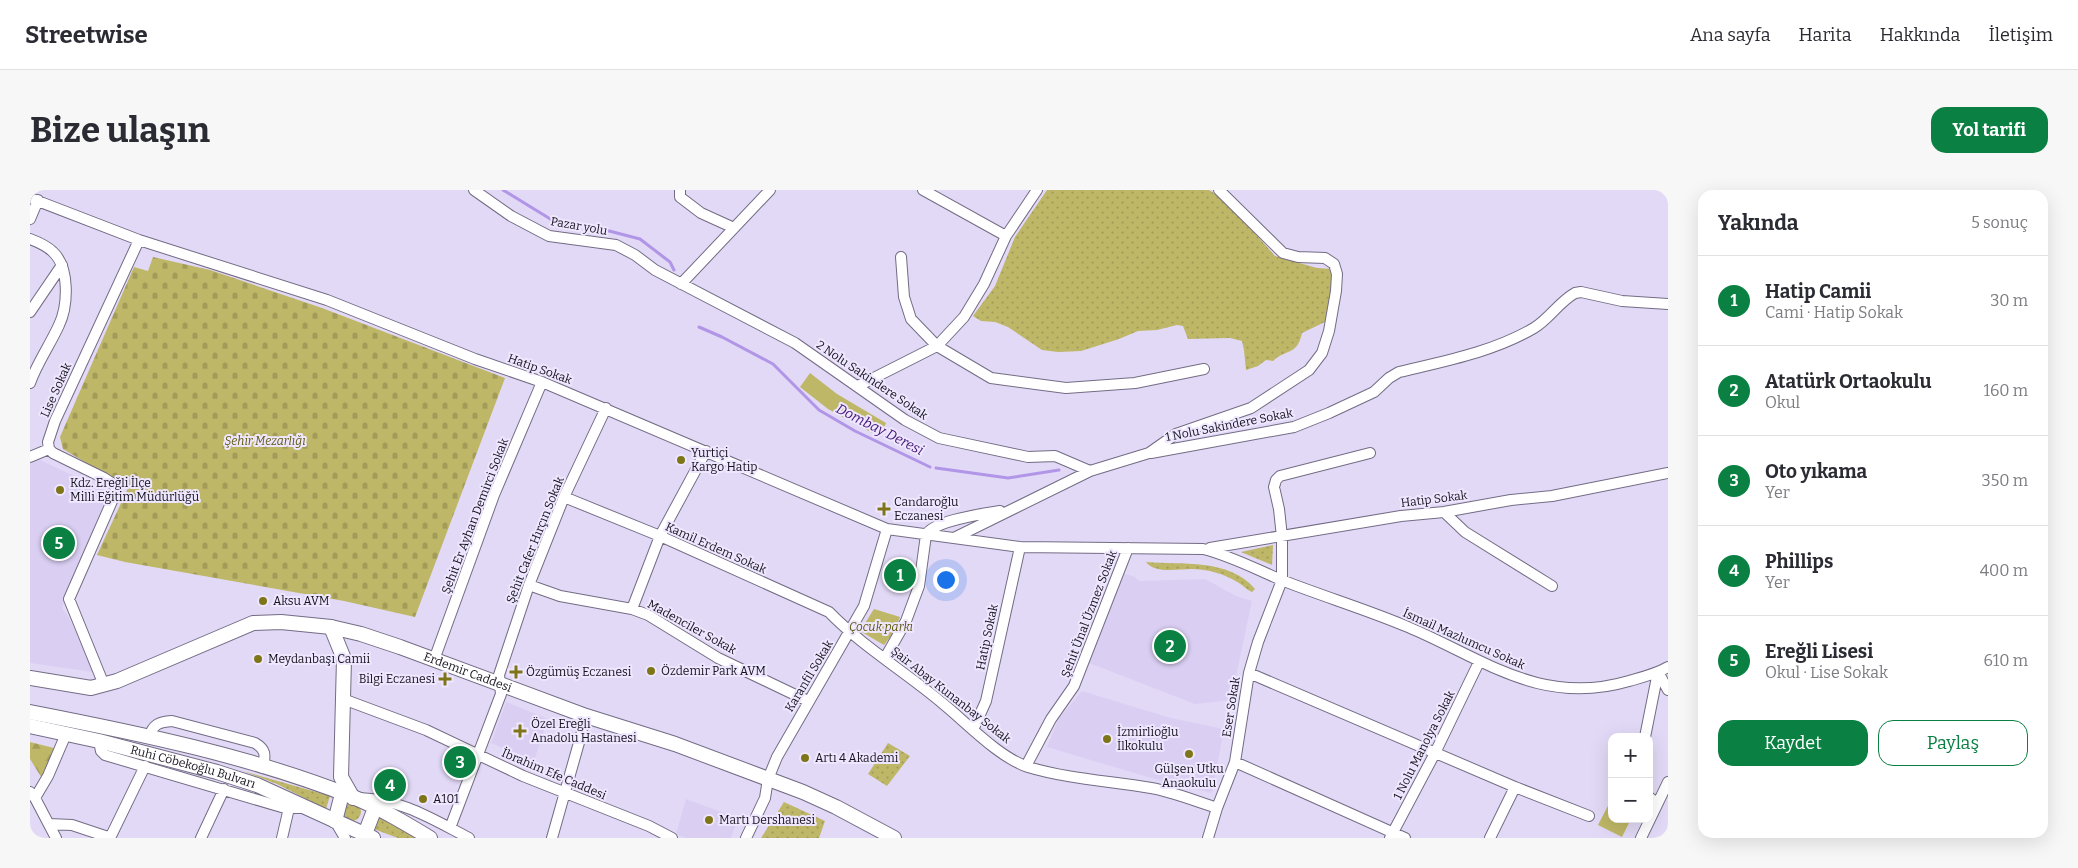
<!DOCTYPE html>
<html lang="tr">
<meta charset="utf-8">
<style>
:root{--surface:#fff;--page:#f7f7f7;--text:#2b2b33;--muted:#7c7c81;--line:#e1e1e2;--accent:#0b8043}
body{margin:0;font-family:Bitter,serif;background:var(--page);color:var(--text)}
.controls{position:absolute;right:15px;bottom:15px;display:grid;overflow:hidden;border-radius:10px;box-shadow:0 5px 20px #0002}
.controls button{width:45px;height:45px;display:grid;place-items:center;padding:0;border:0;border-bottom:1px solid var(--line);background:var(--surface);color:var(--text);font:25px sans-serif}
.you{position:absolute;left:915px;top:389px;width:18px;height:18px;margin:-12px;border:4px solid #fff;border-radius:50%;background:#1a73e8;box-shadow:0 0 0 8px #1a73e833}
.badge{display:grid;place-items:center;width:32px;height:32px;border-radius:50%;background:var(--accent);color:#fff;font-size:16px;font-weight:700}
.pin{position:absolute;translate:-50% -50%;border:2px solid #fff;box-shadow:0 1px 5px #0006}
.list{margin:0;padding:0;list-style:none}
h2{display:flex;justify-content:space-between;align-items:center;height:65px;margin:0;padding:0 20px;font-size:21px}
h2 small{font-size:16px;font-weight:400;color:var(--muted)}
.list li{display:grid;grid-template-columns:32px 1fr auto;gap:15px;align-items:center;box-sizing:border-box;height:90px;padding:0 20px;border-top:1px solid var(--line)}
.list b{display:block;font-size:19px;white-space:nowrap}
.list p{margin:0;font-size:16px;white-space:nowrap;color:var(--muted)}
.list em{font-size:16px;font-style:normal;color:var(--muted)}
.actions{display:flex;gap:10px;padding:15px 20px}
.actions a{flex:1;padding:11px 0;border:1px solid var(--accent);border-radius:15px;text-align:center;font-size:18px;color:var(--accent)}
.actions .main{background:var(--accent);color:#fff}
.map{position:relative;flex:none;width:1638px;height:648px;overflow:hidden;border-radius:15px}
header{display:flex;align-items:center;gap:30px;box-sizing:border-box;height:70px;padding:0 25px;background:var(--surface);border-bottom:1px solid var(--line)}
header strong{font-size:24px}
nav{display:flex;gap:28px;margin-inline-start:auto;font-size:18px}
.intro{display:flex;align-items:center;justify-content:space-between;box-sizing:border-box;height:120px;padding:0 30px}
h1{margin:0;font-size:35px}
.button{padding:12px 22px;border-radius:15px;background:var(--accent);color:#fff;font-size:18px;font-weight:700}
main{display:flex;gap:30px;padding:0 30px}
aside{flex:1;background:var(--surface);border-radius:15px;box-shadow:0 5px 20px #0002}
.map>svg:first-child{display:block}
.built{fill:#dacff3}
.grass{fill:url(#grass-dots)}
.forest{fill:url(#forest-firs)}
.cemetery{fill:url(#cemetery-stones)}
.park{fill:#beb767}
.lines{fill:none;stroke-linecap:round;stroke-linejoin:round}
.stream{stroke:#b195e7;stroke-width:3}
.minor-casing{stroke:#746c85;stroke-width:12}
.major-casing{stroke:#746c85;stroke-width:16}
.minor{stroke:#fff;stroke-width:10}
.major{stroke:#fff;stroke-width:14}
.poi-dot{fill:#7e7519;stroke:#eee7ff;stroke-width:2}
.labels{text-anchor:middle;stroke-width:4;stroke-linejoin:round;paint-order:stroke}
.street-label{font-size:12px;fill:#16121c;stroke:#eee7ff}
.park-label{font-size:12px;font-style:italic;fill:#60590f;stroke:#eee7ff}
.poi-label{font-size:12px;fill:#16121c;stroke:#eee7ff;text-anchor:start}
.water-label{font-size:14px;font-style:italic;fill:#411273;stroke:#eee7ff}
</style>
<header>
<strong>Streetwise</strong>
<nav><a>Ana sayfa</a><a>Harita</a><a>Hakkında</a><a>İletişim</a></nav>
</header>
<div class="intro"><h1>Bize ulaşın</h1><a class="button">Yol tarifi</a></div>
<main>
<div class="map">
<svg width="1638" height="648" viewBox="0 0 1638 648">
<defs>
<pattern id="grass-dots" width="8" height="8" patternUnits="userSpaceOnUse" patternTransform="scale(1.25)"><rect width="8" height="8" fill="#beb767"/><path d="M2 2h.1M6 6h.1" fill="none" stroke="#a39c59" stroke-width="1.8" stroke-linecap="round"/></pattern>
<pattern id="forest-firs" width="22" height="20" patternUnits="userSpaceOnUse" patternTransform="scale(1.25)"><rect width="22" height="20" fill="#beb767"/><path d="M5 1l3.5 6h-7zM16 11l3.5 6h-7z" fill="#a39c59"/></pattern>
<pattern id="cemetery-stones" width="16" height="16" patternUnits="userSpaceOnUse" patternTransform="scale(1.25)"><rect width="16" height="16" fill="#beb767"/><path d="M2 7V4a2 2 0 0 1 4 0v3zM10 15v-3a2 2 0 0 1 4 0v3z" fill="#a39c59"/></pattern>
</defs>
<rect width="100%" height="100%" fill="#e2d9f6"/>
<path class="built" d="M8,269L78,302L32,418L39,428L61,472L64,481L63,482L0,473V272Z
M1092,383L1105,387L1109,391L1175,389L1206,406L1222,411L1201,510L1165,514L1059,473Z
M1052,501L1141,528L1194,539L1182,603L1121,588L1017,557L1029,528Z
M476,512L518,529L504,571L461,553Z
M656,609L708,628L701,648H656L646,644Z"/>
<path class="grass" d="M1017,0H1179L1187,5L1214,31L1245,66L1287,78L1303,79L1299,130L1272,143C1267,166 1257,158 1243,171L1236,170L1228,176L1216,180L1214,160L1212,151L1200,148L1158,149L1153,136L1147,135L1127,140L1108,141L1089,149L1051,161L1028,162L1012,160L978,137L965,132L951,131L943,126L965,96L985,47Z
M1243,355L1242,375L1211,362Z
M1116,372C1151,375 1199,368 1225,399L1222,402C1217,400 1214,396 1209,393C1194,384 1179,379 1161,379C1148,379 1125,384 1116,372Z
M858,553L880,566L857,596L838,584Z
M213,581L300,606L296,619L247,594Z
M754,612L795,631L789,648H731Z
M313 622a9 9 0 1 1 18 0a9 9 0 1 1-18 0Z
M346,625L350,628L386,648H368L341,638Z"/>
<path class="forest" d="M0,552L24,558L13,590L0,569Z"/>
<path class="cemetery" d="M123,67L180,80L292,118L475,188L385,427L314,411L95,372L67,365L98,298L33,259L30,247L104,77L118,81Z"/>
<path class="park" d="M780,183L807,204L856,233L850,247L798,219L770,197Z
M844,419L870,427L864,442L854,455L830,441Z
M1582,608V629H1601L1592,647L1568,635Z"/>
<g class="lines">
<path class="stream" d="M473,0L522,30L560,36L610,49L640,72L644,80
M669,137L692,147L743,174L789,220L825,241L900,277
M906,278L978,288L1029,280"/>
<defs>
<path id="minor" d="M444,0L481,26L519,46L586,55L605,65L625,80L765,153L875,230L909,248L998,267L1025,266L1060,281
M650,0V7L671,23L704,38
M893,0L976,46
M0,8L109,50L297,110L445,169L512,192L857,339L990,357L1173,359C1202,366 1227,380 1254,391C1295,407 1338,420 1378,437C1454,469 1511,517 1599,491C1613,487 1626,484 1638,477
M0,29L8,10
M0,49C8,52 17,56 23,62C40,78 38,116 29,135C20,155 7,173 0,193
M871,67L874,107L881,129L907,156L961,188L1036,198L1105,193L1174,179
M651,94L740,0
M0,122L32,75
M828,196L907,156L934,127L954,94L976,46L1007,0
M1121,263L1264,237L1299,223L1344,202L1359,188L1369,182C1415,171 1463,162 1504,138C1519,129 1529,112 1545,103L1551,102L1592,111L1638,114
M0,267L19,259
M534,307L630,346L799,422C832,456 874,481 911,512C936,532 968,567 998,577C1038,589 1081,591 1121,598C1144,602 1165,611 1187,618
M1414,322L1435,342L1522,396
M924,348L1060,281L1119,263L1146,244L1221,218L1279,180L1292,163L1299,141L1306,101L1307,84L1304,74L1295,68L1268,67L1253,63L1189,0
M1180,358L1371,326L1414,322L1481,310L1522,306L1638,283
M499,395L530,406L602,419L618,425L688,468L778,511
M602,419L630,346L676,261
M855,468L876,431L889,396L896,345C904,330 953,324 970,321
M404,470L464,305L512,192
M1628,482L1638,500
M1219,483L1485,597L1559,626
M74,495L39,409L86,302V296L74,288L23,263L19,259L18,252L25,231L109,50
M313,509L396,540L493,586L619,636L642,648
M943,540L956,511L990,357
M119,547C123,534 129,532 142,531L225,553C237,560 235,566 233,578
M1615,547L1628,482
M69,551L71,561L75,565L255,618H274
M1205,572L1375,648
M996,576L1021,529L1044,496L1098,358
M0,602L5,608L26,648
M1619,607L1627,613
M5,608L18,586L36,544
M329,608C371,609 402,629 439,648
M305,631L315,648
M19,634L42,635L81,648
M420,638L471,504L469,485L499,395L534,307L576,218
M80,648L115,576
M171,648L194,599
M252,648L259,618
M522,648L552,542
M716,648L735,608L738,589L747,567L834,416L857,339
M1178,648L1187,618L1205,572L1219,483L1228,452L1252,390V347L1249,319L1244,297L1246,290L1250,286L1340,263
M1360,648L1405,563L1449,472
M1460,648L1485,597
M1611,648L1638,592"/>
<g id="major">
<path d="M301,437L314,469L311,587L323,608"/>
<path id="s1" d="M0,488L61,498L87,491L223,433L251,432L301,437L331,444L370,457L556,526L645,554L773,602L806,617L864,648"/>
<path d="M0,522C108,543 220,566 323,607C350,618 375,633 400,648"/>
<path id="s2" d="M0,536L69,551L187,582L227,595L343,648"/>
<path d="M305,631L312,604"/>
<path d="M335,644L345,618"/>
</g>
</defs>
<use href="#minor" class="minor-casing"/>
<use href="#major" class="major-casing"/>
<use href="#minor" class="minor"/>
<use href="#major" class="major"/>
</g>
<g class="poi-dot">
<circle cx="651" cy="270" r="5"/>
<circle cx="30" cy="300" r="5"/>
<path d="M851.5 311.5h5v5h5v5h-5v5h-5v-5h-5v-5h5z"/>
<circle cx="233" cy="411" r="5"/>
<circle cx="228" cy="469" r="5"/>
<circle cx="621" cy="481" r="5"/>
<path d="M483.5 474.5h5v5h5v5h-5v5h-5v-5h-5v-5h5z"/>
<path d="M412.5 481.5h5v5h5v5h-5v5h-5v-5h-5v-5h5z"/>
<path d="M487.5 533.5h5v5h5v5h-5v5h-5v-5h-5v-5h5z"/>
<circle cx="1077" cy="549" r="5"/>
<circle cx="1159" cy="564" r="5"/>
<circle cx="775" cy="568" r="5"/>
<circle cx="393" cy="609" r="5"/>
<circle cx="679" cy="630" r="5"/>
</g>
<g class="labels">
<g class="street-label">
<text transform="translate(549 36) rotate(10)" y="4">Pazar yolu</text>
<text transform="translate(510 179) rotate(20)" y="4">Hatip Sokak</text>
<text transform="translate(842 190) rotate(34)" y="4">2 Nolu Sakindere Sokak</text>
<text transform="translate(26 200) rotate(-66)" y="4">Lise Sokak</text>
<text transform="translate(1199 235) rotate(-11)" y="4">1 Nolu Sakindere Sokak</text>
<text transform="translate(1404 309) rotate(-7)" y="4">Hatip Sokak</text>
<text transform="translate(445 326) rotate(-69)" y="4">Şehit Er Ayhan Demirci Sokak</text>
<text transform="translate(505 350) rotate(-68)" y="4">Şehit Cafer Hırçın Sokak</text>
<text transform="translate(686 358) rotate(24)" y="4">Kamil Erdem Sokak</text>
<text transform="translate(1059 424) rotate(-69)" y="4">Şehit Ünal Üzmez Sokak</text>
<text transform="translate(662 437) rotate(29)" y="4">Madenciler Sokak</text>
<text transform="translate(957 447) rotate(-78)" y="4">Hatip Sokak</text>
<text transform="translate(1434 449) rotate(24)" y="4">İsmail Mazlumcu Sokak</text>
<text dy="4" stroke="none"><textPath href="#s1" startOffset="459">Erdemir Caddesi</textPath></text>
<text transform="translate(779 486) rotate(-59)" y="4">Karanfil Sokak</text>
<text transform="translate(921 505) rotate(38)" y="4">Şair Abay Kunanbay Sokak</text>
<text transform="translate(1201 517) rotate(-81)" y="4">Eser Sokak</text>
<text transform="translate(1394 555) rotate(-63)" y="4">1 Nolu Manolya Sokak</text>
<text dy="4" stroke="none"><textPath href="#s2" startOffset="168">Ruhi Cöbekoğlu Bulvarı</textPath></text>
<text transform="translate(524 584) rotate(23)" y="4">İbrahim Efe Caddesi</text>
</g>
<g class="park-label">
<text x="235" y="255">Şehir Mezarlığı</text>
<text x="851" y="441">Çocuk parkı</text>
</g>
<g class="poi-label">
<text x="661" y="267">Yurtiçi<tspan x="661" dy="14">Kargo Hatip</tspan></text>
<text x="40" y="297">Kdz. Ereğli İlçe<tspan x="40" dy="14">Milli Eğitim Müdürlüğü</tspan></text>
<text x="864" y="316">Candaroğlu<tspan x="864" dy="14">Eczanesi</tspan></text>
<text x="243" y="415">Aksu AVM</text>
<text x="238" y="473">Meydanbaşı Camii</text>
<text x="631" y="485">Özdemir Park AVM</text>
<text x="496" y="486">Özgümüş Eczanesi</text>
<text x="405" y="493" text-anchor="end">Bilgi Eczanesi</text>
<text x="501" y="538">Özel Ereğli<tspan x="501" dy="14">Anadolu Hastanesi</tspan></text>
<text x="1087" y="546">İzmirlioğlu<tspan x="1087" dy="14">İlkokulu</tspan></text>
<text x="785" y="572">Artı 4 Akademi</text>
<text x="1159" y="583" text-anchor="middle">Gülşen Utku<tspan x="1159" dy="14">Anaokulu</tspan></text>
<text x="403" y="613">A101</text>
<text x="689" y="634">Martı Dershanesi</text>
</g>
<g class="water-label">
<text transform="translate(850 239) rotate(27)" y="5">Dombay Deresi</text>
</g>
</g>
</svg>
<div class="controls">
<button>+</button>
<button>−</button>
</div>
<div class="you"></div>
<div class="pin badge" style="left:870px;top:385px">1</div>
<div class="pin badge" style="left:1140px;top:456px">2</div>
<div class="pin badge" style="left:430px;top:572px">3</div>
<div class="pin badge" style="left:360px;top:595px">4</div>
<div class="pin badge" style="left:29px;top:353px">5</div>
</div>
<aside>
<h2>Yakında<small>5 sonuç</small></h2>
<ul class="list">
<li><span class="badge">1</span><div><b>Hatip Camii</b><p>Cami · Hatip Sokak</p></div><em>30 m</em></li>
<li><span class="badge">2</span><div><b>Atatürk Ortaokulu</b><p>Okul</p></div><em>160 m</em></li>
<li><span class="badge">3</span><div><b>Oto yıkama</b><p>Yer</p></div><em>350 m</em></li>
<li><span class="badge">4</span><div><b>Phillips</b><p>Yer</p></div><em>400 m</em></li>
<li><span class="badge">5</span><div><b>Ereğli Lisesi</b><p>Okul · Lise Sokak</p></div><em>610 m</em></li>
</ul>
<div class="actions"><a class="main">Kaydet</a><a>Paylaş</a></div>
</aside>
</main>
